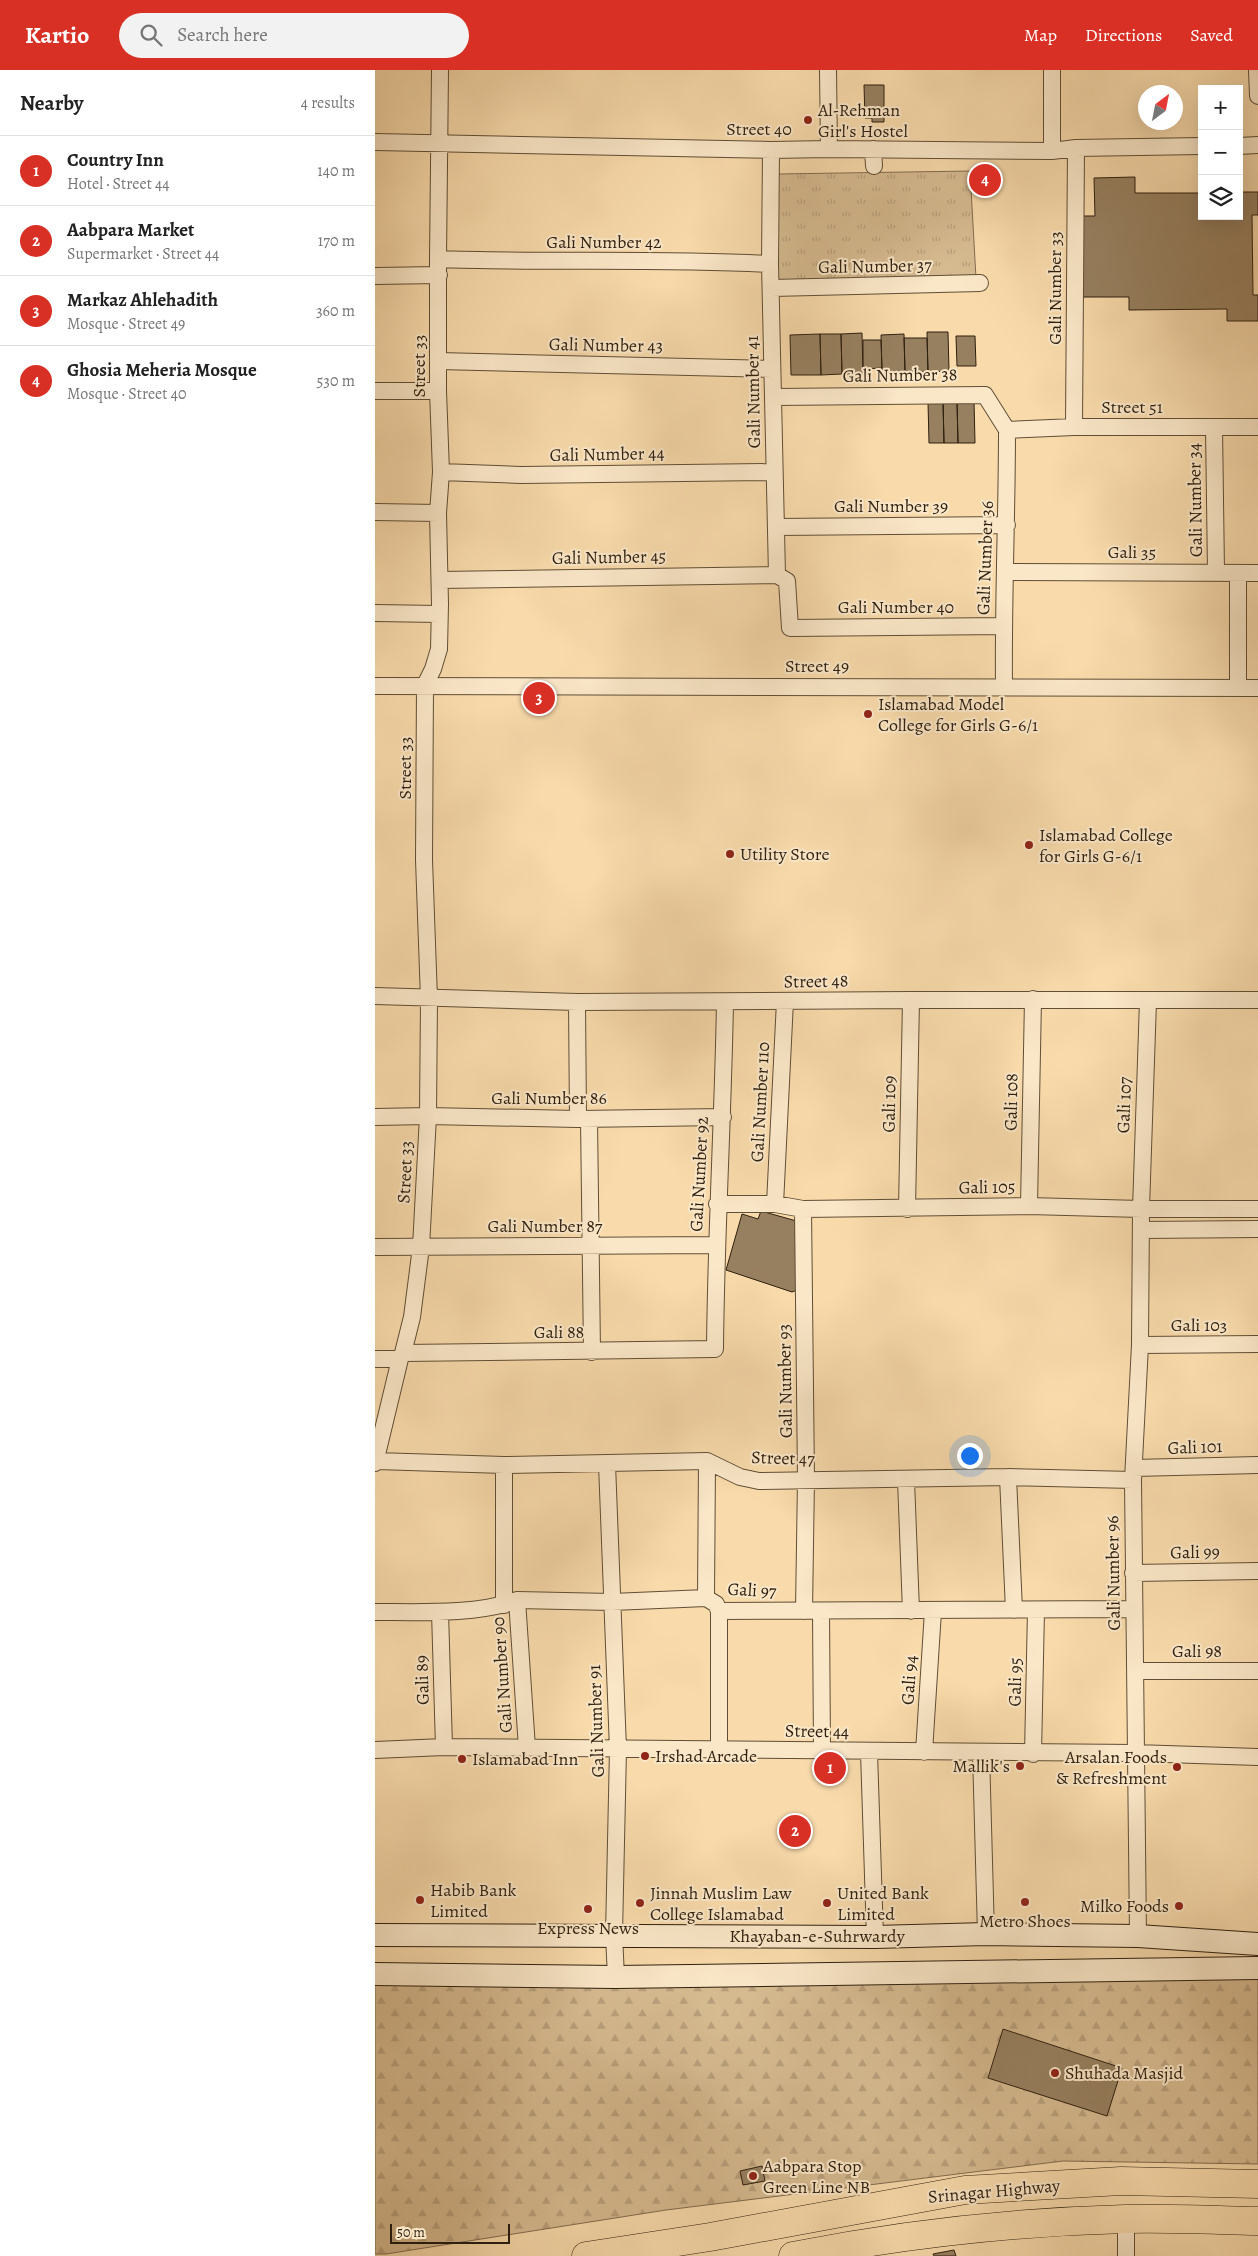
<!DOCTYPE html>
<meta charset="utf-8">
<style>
:root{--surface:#fff;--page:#f2f2f2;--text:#222;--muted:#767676;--line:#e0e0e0;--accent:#d93025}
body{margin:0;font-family:Alegreya,serif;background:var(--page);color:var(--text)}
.controls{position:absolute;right:15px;top:15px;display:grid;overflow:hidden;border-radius:0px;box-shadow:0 5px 20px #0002}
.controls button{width:45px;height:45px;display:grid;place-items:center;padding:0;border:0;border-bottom:1px solid var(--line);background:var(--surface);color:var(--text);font:25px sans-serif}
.compass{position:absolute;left:763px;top:15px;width:45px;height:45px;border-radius:50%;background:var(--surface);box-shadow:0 5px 20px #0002;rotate:32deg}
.scale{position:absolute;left:15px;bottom:12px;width:120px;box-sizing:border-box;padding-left:5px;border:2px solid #2e1f0f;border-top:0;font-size:14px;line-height:18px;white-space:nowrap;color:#2e1f0f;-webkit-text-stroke:4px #fae7c8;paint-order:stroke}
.you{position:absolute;left:594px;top:1385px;width:18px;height:18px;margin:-12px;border:4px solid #fff;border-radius:50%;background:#1a73e8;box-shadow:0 0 0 8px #1a73e833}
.badge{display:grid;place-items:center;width:32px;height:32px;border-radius:50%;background:var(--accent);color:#fff;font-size:16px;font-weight:700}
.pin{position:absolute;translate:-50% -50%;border:2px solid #fff;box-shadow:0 1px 5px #0006}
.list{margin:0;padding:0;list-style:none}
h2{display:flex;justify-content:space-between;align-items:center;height:65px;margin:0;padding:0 20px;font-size:21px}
h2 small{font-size:16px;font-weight:400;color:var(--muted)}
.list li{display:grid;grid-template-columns:32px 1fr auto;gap:15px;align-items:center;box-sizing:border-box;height:70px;padding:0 20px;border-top:1px solid var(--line)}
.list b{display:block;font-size:19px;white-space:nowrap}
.list p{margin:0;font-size:16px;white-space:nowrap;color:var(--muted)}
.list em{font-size:16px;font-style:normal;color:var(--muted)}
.icon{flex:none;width:28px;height:28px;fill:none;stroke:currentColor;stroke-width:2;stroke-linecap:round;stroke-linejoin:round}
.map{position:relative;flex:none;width:883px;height:2186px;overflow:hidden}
header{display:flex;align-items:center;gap:30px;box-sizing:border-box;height:70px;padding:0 25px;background:var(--accent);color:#fff}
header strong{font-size:24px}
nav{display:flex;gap:28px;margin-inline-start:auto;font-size:18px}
.search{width:350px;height:45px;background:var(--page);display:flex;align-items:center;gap:12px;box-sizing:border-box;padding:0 18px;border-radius:28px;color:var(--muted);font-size:19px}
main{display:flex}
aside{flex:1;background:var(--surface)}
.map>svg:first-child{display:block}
.forest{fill:url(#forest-firs);stroke:#826c50}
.park{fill:url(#park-tufts);stroke:#826c50}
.building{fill:#978060;stroke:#2e1f0f}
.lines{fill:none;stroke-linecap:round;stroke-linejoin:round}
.street-casing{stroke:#604e36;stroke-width:18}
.secondary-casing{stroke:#2e1f0f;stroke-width:24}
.highway-casing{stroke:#2e1f0f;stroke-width:29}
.street{stroke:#fae7c8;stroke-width:16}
.secondary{stroke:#fae7c8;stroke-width:22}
.highway{stroke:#f8daab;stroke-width:28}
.poi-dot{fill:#8f2418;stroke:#fae7c8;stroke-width:2}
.labels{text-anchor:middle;stroke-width:4;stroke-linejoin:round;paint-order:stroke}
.poi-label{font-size:18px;fill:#2e1f0f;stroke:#fae7c8;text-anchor:start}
.street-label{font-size:18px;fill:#2e1f0f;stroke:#fae7c8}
</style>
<header>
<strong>Kartio</strong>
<div class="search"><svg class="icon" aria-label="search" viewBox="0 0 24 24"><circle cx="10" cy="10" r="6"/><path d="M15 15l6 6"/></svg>Search here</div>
<nav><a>Map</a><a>Directions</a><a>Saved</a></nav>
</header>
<main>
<aside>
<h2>Nearby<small>4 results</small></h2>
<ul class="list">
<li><span class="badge">1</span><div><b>Country Inn</b><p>Hotel · Street 44</p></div><em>140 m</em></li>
<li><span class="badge">2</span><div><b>Aabpara Market</b><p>Supermarket · Street 44</p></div><em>170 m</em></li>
<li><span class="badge">3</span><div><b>Markaz Ahlehadith</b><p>Mosque · Street 49</p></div><em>360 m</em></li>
<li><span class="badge">4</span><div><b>Ghosia Meheria Mosque</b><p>Mosque · Street 40</p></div><em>530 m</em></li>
</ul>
</aside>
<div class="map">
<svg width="883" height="2186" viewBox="0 0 883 2186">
<defs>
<pattern id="forest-firs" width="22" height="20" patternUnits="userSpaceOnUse" patternTransform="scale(1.25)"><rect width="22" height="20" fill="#d6ba90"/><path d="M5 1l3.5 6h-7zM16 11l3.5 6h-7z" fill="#b89f7b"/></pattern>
<pattern id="park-tufts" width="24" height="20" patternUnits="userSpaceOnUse" patternTransform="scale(1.25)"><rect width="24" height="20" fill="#d6ba90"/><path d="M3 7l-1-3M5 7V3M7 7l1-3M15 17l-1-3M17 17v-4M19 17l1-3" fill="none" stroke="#b89f7b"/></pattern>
</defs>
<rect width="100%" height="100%" fill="#f8daab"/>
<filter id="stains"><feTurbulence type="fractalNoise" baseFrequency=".004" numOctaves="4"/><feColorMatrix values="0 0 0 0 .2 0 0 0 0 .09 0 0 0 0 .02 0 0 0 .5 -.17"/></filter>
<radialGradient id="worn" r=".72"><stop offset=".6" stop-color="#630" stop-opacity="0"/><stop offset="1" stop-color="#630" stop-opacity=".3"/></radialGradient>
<path class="forest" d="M883,1908V2094L688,2091L291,2140L11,2184H0V1910Z"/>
<path class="park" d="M595,101L601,208L399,213L402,104Z"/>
<path class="building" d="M489,15H509V52H497V48H490Z
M760,107V123H827V146H864V122H883V145H877L878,225H883V251H852V239L754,240V227H702L701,146H720L719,108Z
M552,262H573L574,301L553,302Z
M487,263L488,304H467L466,264Z
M445,264H466L467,304L446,305Z
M445,264L446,305H416L415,265Z
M529,264L530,302L507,303L506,265Z
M581,266H600L601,296H582Z
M529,268H552L553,302H530Z
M488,270H506L507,298L488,299Z
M568,331L569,373H554L553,332Z
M568,331H582L583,373H569Z
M582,331H599L600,373H583Z
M386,1141L425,1152L422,1220L417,1222L351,1200L367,1144L383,1149Z
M628,1959L747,1998L732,2046L613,2008Z
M387,2096L390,2111L368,2115L365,2101Z
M579,2180L581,2186H559L558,2184Z"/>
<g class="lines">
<defs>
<path id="street" d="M453,0L454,79
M677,0V81
M882,0L883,26
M0,72L396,80L454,79L677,81L701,78L827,76
M864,76L883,75
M498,79L499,96
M396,80L395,194L402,505L412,511L415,558L628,556
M63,189C174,193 285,188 395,194
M0,206L64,205
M397,218L605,213
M63,291L397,299
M0,321H63
M398,327L610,325L632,360
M699,357L701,78
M839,357L841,502
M632,360L699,357H883
M66,402L146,405L399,402
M0,442L63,443
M401,457L632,455
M631,502L883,503
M863,503V618
M65,510L402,505
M0,543L64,544
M0,616L883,618
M629,617C628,531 632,446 632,360
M0,926L202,932L536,930H883
M202,932L203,1049
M0,1047L53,1046L203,1049L348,1047
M214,1049L217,1282
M342,1134H400L428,1139L654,1136L766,1139H883
M400,1134L410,931
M654,1136L658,929
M428,1139L431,1409L429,1541
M532,1139L536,930
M766,1160L883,1159
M0,1177L340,1175
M765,1275L883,1274
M28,1283L340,1279C341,1163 348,1048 350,932
M0,1289H25
M1,1391L129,1395L332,1391L365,1407L384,1411L633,1407L758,1410
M0,1393L25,1289L28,1283L37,1247L46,1177L53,1046L54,929L49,790L50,615L58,599L64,579L65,534L63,443L66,402L63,321V189L65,0
M232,1394L243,1679L239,1865L241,1907
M759,1398L883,1395
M633,1407L639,1540
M531,1410L536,1541
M758,1503L883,1501
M331,1528L332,1391
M142,1530L152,1678
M129,1535V1395
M446,1541L447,1681
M0,1542C43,1542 103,1545 142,1530L237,1532L331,1528L341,1534L344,1541L758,1539
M65,1542L69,1677
M761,1601H883
M344,1679V1541
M0,1680L69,1677L760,1683L883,1687
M494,1682L500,1867
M549,1682L558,1541
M606,1683L611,1864
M658,1684L661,1540
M763,1866L758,1410L765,1275L766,1139L773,931
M751,2186V2149"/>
<path id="secondary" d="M0,1865L500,1867L611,1864L763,1866L883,1874
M0,1904L241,1907L883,1898"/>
<path id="highway" d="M211,2186L335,2167L590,2120L746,2111L883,2114
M418,2186C528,2164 637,2152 750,2149C794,2148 839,2150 883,2151"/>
</defs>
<use href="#street" class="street-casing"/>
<use href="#secondary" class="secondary-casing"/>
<use href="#highway" class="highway-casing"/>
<use href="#street" class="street"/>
<use href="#secondary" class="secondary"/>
<use href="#highway" class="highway"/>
</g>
<g class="poi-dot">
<circle cx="433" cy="50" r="5"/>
<circle cx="493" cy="644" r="5"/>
<circle cx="654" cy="775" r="5"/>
<circle cx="355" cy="784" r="5"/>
<circle cx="270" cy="1686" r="5"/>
<circle cx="87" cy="1689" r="5"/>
<circle cx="645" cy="1696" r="5"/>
<circle cx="802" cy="1697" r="5"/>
<circle cx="45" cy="1830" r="5"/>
<circle cx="650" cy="1832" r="5"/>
<circle cx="265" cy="1833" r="5"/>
<circle cx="452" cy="1833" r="5"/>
<circle cx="804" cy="1836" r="5"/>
<circle cx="213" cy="1839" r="5"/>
<circle cx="680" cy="2003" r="5"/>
<circle cx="378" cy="2106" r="5"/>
</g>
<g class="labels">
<g class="poi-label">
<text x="443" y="46">Al-Rehman<tspan x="443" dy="21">Girl's Hostel</tspan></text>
<text x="503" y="640">Islamabad Model<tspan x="503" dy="21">College for Girls G-6/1</tspan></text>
<text x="664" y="771">Islamabad College<tspan x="664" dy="21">for Girls G-6/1</tspan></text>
<text x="365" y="790">Utility Store</text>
<text x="280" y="1692">Irshad Arcade</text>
<text x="792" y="1693" text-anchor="end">Arsalan Foods<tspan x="792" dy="21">&amp; Refreshment</tspan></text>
<text x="97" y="1695">Islamabad Inn</text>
<text x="635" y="1702" text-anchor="end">Mallik's</text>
<text x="55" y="1826">Habib Bank<tspan x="55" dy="21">Limited</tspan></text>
<text x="275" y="1829">Jinnah Muslim Law<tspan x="275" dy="21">College Islamabad</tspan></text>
<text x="462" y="1829">United Bank<tspan x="462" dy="21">Limited</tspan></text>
<text x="794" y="1842" text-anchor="end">Milko Foods</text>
<text x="650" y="1857" text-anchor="middle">Metro Shoes</text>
<text x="213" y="1864" text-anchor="middle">Express News</text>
<text x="690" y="2009">Shuhada Masjid</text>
<text x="388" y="2102">Aabpara Stop<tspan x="388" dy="21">Green Line NB</tspan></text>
</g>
<g class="street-label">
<text x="384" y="65">Street 40</text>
<text x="229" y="178">Gali Number 42</text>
<text transform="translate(500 196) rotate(-1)" y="6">Gali Number 37</text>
<text transform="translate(680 218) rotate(-90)" y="6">Gali Number 33</text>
<text transform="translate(231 275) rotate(1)" y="6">Gali Number 43</text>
<text transform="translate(44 296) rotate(-90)" y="6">Street 33</text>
<text transform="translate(525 305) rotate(-1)" y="6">Gali Number 38</text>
<text transform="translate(378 322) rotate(-91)" y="6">Gali Number 41</text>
<text x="757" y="343">Street 51</text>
<text transform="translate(232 384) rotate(-1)" y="6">Gali Number 44</text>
<text transform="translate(820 430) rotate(-91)" y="6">Gali Number 34</text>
<text x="516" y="442">Gali Number 39</text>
<text x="757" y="488">Gali 35</text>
<text transform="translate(234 487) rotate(-1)" y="6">Gali Number 45</text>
<text transform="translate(610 488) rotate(-88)" y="6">Gali Number 36</text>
<text x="521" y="543">Gali Number 40</text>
<text x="442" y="602">Street 49</text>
<text transform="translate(30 698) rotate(-90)" y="6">Street 33</text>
<text transform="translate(441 911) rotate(-1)" y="6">Street 48</text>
<text x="174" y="1034">Gali Number 86</text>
<text transform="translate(385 1032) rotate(-87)" y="6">Gali Number 110</text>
<text transform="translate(636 1032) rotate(-89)" y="6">Gali 108</text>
<text transform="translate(514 1034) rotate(-89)" y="6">Gali 109</text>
<text transform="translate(749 1035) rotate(-88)" y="6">Gali 107</text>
<text transform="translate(30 1102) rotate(-87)" y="6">Street 33</text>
<text transform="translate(324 1104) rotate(-87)" y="6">Gali Number 92</text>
<text transform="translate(612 1117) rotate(-1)" y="6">Gali 105</text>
<text x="170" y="1162">Gali Number 87</text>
<text x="824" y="1261">Gali 103</text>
<text x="184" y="1268">Gali 88</text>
<text transform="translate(410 1311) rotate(-91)" y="6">Gali Number 93</text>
<text transform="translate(820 1377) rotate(-2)" y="6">Gali 101</text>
<text transform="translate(408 1388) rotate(2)" y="6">Street 47</text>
<text transform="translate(820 1482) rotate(-1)" y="6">Gali 99</text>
<text transform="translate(738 1503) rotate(-91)" y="6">Gali Number 96</text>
<text transform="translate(377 1520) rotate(3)" y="6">Gali 97</text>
<text x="822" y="1587">Gali 98</text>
<text transform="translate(127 1605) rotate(-94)" y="6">Gali Number 90</text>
<text transform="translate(47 1610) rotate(-92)" y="6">Gali 89</text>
<text transform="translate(534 1610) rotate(-86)" y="6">Gali 94</text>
<text transform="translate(640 1612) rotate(-89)" y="6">Gali 95</text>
<text transform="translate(221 1651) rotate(-92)" y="6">Gali Number 91</text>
<text transform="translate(442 1661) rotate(1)" y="6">Street 44</text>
<text x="442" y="1872">Khayaban-e-Suhrwardy</text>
<text transform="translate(619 2121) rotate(-5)" y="6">Srinagar Highway</text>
</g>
</g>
<rect width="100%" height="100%" filter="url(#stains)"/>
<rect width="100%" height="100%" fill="url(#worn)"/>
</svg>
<div class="controls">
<button>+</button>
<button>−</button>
<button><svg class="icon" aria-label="layers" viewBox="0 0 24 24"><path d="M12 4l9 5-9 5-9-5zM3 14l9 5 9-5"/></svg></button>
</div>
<svg class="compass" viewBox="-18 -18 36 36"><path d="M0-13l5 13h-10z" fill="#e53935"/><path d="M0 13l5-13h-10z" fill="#767676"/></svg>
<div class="scale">50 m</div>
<div class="you"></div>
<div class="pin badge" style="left:455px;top:1698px">1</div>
<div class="pin badge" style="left:420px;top:1761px">2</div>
<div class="pin badge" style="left:164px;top:628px">3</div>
<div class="pin badge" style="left:610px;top:110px">4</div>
</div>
</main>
